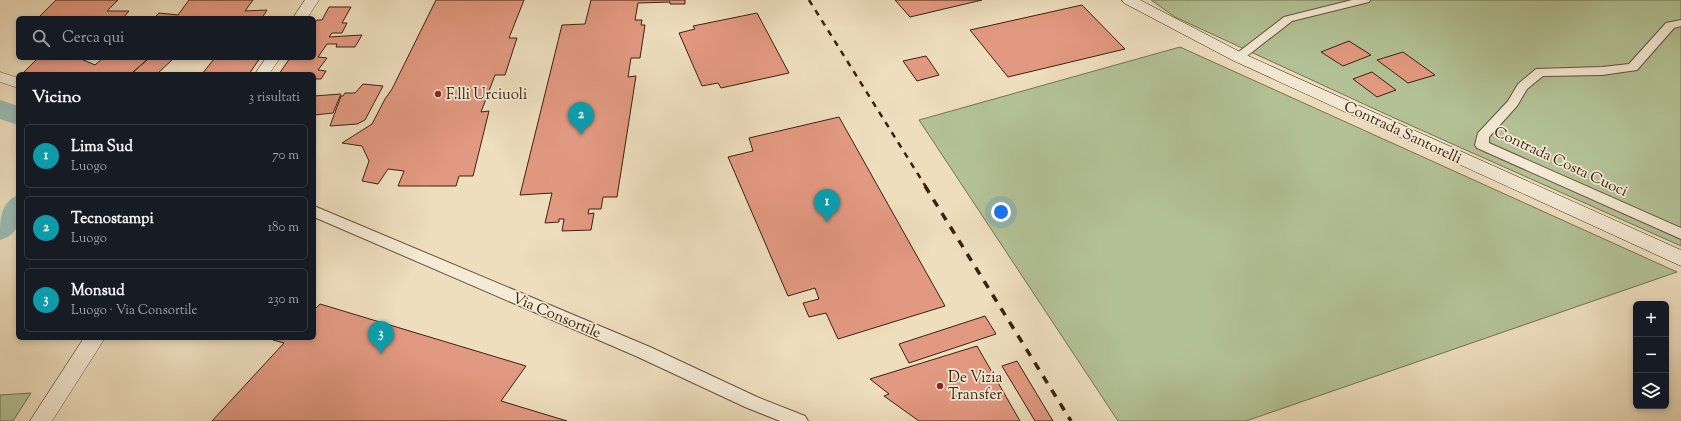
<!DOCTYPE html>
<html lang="it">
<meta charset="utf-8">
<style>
:root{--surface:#171b24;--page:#20242c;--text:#f1f3f6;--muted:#9ea1a6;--line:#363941;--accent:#c59692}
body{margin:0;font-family:"Sorts Mill Goudy",serif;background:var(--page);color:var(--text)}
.controls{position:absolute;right:12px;bottom:12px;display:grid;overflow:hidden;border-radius:6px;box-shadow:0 2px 6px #0003}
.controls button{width:36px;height:36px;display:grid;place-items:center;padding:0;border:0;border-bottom:1px solid var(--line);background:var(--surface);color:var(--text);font:20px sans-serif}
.you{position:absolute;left:1001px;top:212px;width:14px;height:14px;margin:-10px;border:3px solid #fff;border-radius:50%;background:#1a73e8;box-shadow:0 0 0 6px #1a73e833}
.badge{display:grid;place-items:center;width:26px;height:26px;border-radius:50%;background:var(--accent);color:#fff;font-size:13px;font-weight:700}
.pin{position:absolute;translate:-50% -33px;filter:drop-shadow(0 1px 2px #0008)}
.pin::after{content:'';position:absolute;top:21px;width:14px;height:12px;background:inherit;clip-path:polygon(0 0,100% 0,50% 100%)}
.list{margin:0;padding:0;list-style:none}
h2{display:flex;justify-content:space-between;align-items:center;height:52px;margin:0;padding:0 16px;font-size:17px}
h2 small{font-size:13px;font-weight:400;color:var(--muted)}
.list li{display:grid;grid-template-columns:26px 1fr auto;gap:12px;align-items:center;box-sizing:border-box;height:64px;margin:0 8px 8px;padding:0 8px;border:1px solid var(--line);border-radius:6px}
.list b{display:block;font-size:15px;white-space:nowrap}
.list p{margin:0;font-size:13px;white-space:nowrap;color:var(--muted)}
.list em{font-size:13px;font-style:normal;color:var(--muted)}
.icon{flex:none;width:22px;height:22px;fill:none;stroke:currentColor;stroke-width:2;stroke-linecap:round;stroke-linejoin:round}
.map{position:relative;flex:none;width:1681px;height:421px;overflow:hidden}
.search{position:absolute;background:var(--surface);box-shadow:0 2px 6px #0003;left:16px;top:16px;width:300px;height:44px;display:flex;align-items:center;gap:10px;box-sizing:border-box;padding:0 14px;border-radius:6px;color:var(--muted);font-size:15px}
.panel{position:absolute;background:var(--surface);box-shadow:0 2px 6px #0003;left:16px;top:72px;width:300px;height:268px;border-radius:6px}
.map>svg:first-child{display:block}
.green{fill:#b3c296;stroke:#777252}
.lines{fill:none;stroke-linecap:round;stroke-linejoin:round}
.river{fill:#9abbb6;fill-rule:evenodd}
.building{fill:#e29981;stroke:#3b220e}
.minor-casing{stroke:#68513a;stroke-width:2}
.tertiary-casing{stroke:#68513a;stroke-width:1}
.secondary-casing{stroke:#3b220e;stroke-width:1}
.minor{fill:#f4ead5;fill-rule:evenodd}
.tertiary{fill:#f4ead5;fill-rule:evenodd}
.secondary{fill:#f4ead5;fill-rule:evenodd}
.rail-far1{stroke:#3b220e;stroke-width:2.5;stroke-dasharray:6 6;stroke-linecap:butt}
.rail{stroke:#3b220e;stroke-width:3.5;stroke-dasharray:8 8;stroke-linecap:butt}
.poi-dot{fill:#8f2418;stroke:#f4ead5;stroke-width:1.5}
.labels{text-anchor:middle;stroke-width:3.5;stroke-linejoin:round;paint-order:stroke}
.poi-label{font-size:15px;fill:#3b220e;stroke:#f4ead5;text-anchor:start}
.street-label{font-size:15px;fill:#3b220e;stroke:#f4ead5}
</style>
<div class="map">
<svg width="1681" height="421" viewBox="0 0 1681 421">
<rect width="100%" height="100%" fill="#eedebe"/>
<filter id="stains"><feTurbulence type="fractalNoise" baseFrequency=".005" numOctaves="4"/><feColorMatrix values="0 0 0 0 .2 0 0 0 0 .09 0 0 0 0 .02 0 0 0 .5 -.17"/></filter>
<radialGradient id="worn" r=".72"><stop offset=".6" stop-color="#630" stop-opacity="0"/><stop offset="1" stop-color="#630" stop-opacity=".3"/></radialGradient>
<path class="green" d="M1151,0H1681V246L1392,117L1175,17Z
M1180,47L1677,272L1246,421H1118L919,120Z
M31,393L13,421H0V395Z"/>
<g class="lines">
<path class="river" d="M0,100L18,106V125L0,119Z
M18,195C18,216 24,233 0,240C0,219 0,203 18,195Z"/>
</g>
<path class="building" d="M56,0H118L107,11H129L123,18H38Z
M189,0H253L245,11L267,10L262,18H154L159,13L178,15Z
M436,0H524L509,38H517L505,75H495L481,112L489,111L473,176H459L456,186H398L404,171L388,169L378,184L362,181L369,161L362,146L342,143L372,124L385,99L392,89Z
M591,0H685V4H670V2L638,3L635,20H642L641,25H645L640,58H631L628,77L636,76L617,197H603L601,209H589L588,214L594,213L591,230L562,231L564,219H559V222L545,223L552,193L520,195L562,25L585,24Z
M895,0H982L910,17Z
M1082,5L1125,49L1008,77L970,30Z
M329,7H351L342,23H347L342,33H332L329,37L362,35L355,47H336L337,44H327L318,57L327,58L318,70L326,71L321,79H314V74H279L290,58H314V24L317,20H322Z
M757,13L789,73L721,88L718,83L702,86L679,33L695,29L693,26Z
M1349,41L1371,55L1343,66L1321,52Z
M1403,52L1435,75L1408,83L1377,60Z
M926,56L939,75L917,81L903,61Z
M38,58H79L95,65L103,58H149L131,74H28L24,72Z
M149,58H174L157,74H131Z
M187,58H260L249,74H202L214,59Z
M1372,72L1396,90L1377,97L1353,79Z
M363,84L383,86L365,120L357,124L330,126L341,96H343L345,93H355Z
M341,94L333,113L314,115V96Z
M839,117L945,306L838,339L826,313L809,317L803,303L819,299L815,288L788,296L728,157L753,151L749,138Z
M320,304L526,366L501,401L567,421H212L284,343L273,340V338H314V310Z
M985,316L996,334L909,363L899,344Z
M977,346L1020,421H919L884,396L889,394L870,379Z
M1017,361L1053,421H1035L1002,366Z"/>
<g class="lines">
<defs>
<path id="minor" d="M1352,0H1370L1369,2L1292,21L1242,60H1234L1232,57L1284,17Z
M1681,20V26L1674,28L1637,70L1602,75L1543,76L1527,89L1517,106L1489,137V143L1681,228V239L1477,148L1475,145L1478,133L1508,101L1518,84L1536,69L1602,67L1629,64L1666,23Z
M314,206L650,347L757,397L805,416L808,421H780L745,407L638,357L314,217Z"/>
<path id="tertiary" d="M305,0H319L307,18H293Z
M266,58H280L269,74H255Z
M0,72L18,78V88L0,82Z
M84,338H105L52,421H30Z"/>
<path id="secondary" d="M1122,0H1140L1244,54L1681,250V266L1232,60L1124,3Z"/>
</defs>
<use href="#minor" class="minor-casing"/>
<use href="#tertiary" class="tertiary-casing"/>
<use href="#secondary" class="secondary-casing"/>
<use href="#minor" class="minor"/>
<use href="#tertiary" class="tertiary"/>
<use href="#secondary" class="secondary"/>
<path class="rail-far1" d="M809,0L926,187"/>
<path class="rail" d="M925,186L1071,421"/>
</g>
<g class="poi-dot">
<circle cx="438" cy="94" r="4"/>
<circle cx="940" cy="386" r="4"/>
</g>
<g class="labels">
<g class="poi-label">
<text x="446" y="99">F.lli Urciuoli</text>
<text x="948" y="382">De Vizia<tspan x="948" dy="17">Transfer</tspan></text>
</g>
<g class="street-label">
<text transform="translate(1403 132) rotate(25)" y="5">Contrada Santorelli</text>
<text transform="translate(1561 161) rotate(25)" y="5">Contrada Costa Cuoci</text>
<text transform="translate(557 315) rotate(23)" y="5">Via Consortile</text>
</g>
</g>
<rect width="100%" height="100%" filter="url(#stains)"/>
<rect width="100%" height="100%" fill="url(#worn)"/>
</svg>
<div class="controls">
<button>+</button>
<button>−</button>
<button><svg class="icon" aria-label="layers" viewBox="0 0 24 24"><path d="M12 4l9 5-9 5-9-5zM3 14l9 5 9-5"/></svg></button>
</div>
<div class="you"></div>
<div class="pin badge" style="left:827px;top:222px;background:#0f9aa8">1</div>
<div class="pin badge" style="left:581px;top:135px;background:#0f9aa8">2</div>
<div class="pin badge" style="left:381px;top:354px;background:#0f9aa8">3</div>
<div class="search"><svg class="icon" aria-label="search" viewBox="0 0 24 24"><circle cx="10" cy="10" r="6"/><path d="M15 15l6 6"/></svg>Cerca qui</div>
<section class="panel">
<h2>Vicino<small>3 risultati</small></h2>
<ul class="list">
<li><span class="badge" style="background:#0f9aa8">1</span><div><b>Lima Sud</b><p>Luogo</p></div><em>70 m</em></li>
<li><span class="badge" style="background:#0f9aa8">2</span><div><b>Tecnostampi</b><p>Luogo</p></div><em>180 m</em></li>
<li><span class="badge" style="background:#0f9aa8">3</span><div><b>Monsud</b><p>Luogo · Via Consortile</p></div><em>230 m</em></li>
</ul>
</section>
</div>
